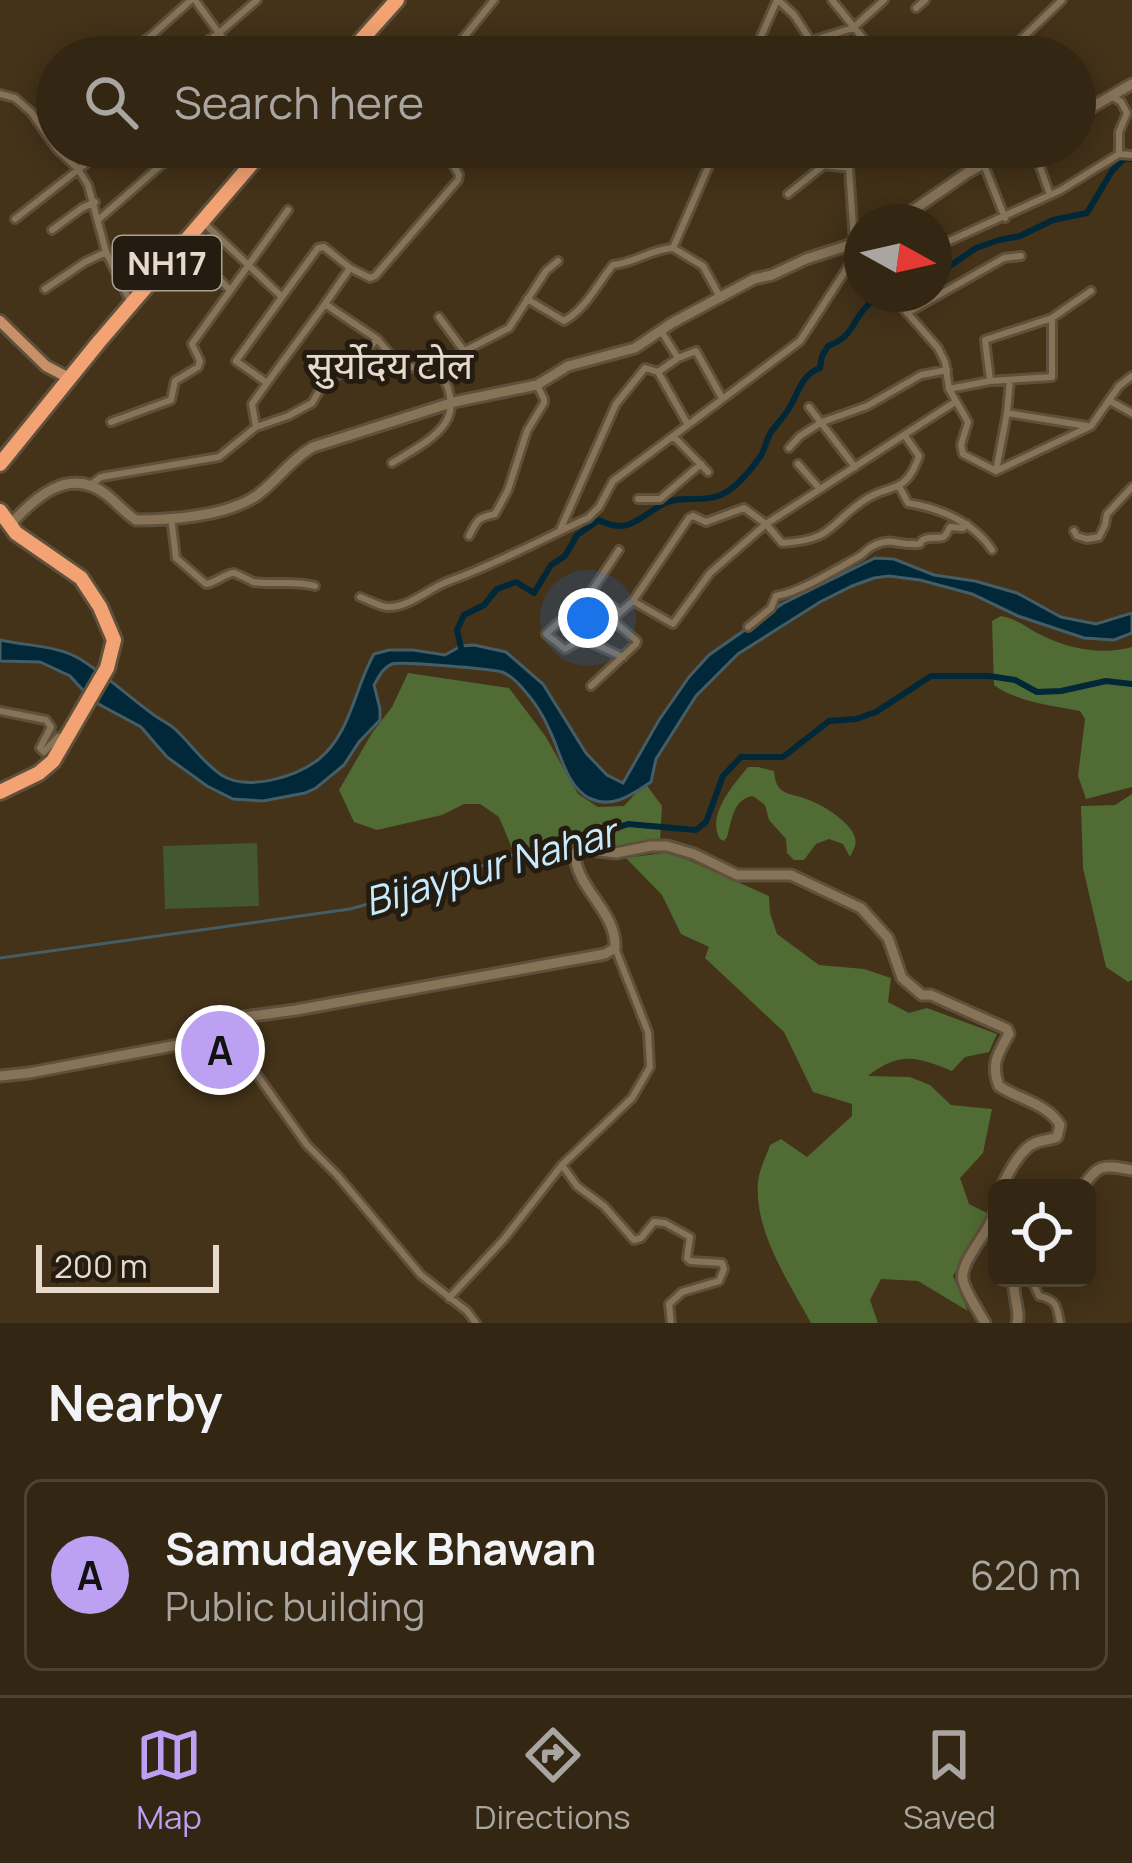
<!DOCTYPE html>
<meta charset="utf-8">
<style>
:root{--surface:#332613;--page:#3b2e1c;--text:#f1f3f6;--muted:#a9a5a0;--line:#4e4333;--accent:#bca0f2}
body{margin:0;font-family:Manrope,"Noto Sans Devanagari",sans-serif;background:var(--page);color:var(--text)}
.controls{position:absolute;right:36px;bottom:36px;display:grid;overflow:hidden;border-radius:18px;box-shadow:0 6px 30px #0003}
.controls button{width:108px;height:108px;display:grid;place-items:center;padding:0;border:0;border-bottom:3px solid var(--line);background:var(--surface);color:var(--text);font:60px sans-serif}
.compass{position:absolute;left:844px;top:204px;width:108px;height:108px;border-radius:50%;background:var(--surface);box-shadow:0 6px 30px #0003;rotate:98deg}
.scale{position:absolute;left:36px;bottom:30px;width:183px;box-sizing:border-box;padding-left:12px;border:6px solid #e5dacb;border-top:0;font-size:33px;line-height:42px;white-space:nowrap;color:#e5dacb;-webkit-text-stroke:9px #241c11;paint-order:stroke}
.you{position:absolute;left:588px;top:618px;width:42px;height:42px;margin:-30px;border:9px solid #fff;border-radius:50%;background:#1a73e8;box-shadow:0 0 0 18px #1a73e833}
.badge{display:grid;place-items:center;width:78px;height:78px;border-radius:50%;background:var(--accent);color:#111;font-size:39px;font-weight:700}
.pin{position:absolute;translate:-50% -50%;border:6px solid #fff;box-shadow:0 3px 12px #0006}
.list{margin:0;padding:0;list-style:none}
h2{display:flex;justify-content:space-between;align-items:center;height:156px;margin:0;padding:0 48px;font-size:51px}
h2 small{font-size:39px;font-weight:400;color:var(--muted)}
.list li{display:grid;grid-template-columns:78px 1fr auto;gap:36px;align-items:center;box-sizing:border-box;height:192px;margin:0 24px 24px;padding:0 24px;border:3px solid var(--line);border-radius:18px}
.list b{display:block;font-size:45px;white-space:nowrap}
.list p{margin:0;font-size:39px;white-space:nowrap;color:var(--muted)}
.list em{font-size:39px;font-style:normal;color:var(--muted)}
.icon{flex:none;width:66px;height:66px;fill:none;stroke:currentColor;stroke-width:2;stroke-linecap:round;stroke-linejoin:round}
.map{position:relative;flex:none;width:1132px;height:1323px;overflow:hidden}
.search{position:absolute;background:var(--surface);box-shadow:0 6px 30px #0003;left:36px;right:36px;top:36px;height:132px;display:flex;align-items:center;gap:30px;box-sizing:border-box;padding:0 42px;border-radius:66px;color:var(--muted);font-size:45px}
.sheet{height:372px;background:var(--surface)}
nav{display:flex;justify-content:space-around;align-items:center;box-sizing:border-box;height:168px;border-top:3px solid var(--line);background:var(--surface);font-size:33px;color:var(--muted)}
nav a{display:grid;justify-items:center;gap:6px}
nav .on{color:var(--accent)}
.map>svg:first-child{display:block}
.green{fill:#43582e}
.forest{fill:#506b34}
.water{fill:#012839;stroke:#455d65;stroke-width:3}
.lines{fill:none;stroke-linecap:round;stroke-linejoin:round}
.stream{stroke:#455d65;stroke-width:3}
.canal{stroke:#012839;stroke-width:6}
.street-casing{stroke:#5e503a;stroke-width:12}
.secondary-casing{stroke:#5e503a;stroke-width:15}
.primary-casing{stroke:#5e503a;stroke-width:16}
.highway-casing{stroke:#5e503a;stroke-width:20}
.street{stroke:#877358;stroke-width:6}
.secondary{stroke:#877358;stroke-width:9}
.primary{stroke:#c89068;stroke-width:10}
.highway{stroke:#f3a373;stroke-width:14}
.labels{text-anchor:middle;stroke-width:10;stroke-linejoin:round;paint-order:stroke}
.shield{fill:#241c11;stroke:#aba193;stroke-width:3}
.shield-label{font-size:33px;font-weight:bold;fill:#e5dacb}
.neighbourhood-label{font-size:39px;fill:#e5dacb;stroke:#241c11}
.water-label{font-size:39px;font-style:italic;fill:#c6eafe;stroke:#241c11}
</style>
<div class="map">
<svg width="1132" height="1323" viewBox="0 0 1132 1323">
<rect width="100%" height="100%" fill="#443219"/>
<path class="green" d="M257,843L259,906L165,909L163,846Z"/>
<path class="forest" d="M1001,616C1015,618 1024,626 1037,633C1065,648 1101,656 1132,647V787L1086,799L1078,776L1085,719L1080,711C1053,706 1017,702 994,685L992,621Z
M408,673L509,688L546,737L578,794L598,807L624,806L645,783L662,806L660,841C611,852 562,845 512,848L499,817L480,804H464L442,815L377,830L354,822L339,790L372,733L392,707Z
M748,767H758L774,771C776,797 790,792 809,800C823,805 852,823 855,838C857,846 853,850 850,857L843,844L829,839L816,844L804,860H794L787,853L786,839L769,820L765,805L753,796C733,799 732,820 727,837L724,841L720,839C706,816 733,785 748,767Z
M1132,794V980L1128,982L1106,967L1083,868L1081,806L1115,805Z
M670,852L769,896L770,913L777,934L819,965L864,969L891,978L888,1002L909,1013L927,1008L997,1034L989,1052L965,1057L952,1071C917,1057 900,1051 868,1076L910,1077L930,1085L951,1105L992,1109L983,1153L960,1178L969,1204L989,1214L953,1276L968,1311L918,1281L881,1279L870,1300L878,1323H811C788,1281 754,1231 758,1182C759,1170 766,1157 770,1145L781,1139L807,1157L852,1116V1104L813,1092L784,1032L705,958L709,947L681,934L662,895L626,858Z"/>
<path class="water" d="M875,558L894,559L934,575L975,581L1017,593L1061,617L1096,624L1132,613V633L1114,640L1084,638L1018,616L972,594L920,580L889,576L874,578L852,586L820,602L738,654L696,696L656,759L651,782C634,793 614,809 591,799C566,788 560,750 549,729C543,715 534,701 524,690C519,684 510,675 502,672C492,669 399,661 392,664C382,668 379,677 374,685L380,709V720L359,742L344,765L316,788L305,793L263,801L233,799L207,786L167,757L141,727L93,701L70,676L40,662L0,661V640C26,646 57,645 80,659C106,675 129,697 154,715C161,720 170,724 176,730C192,745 204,764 223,776C249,791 296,777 319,759C351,733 354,689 374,654L389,650H413L445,655L461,646L474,645L506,652L543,684L586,753L607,775L623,783L659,720L689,677L709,655L782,604Z"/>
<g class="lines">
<path class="stream" d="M0,958L350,909L401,895L542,844"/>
<path class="canal" d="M934,277L976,248L999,240L1020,236L1053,220L1087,213L1112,171L1124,159H1132
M462,652L457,630L464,615L484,605L497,589L516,582L534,593L551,565L565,556L577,535L599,520C629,536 640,516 665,503C684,494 707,505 728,491C739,484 752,468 760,457C765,450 766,440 771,432C776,425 783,418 788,410C799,393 800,376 820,368L822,356L828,346C853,337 851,323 866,307C871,301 879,298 885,294
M542,844L568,837L588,838L628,824L696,830L706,822L723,776L741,757H783L829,721L856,719L876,712L931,676H989L1015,680L1037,692L1061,691L1106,681L1132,684"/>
<defs>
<path id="street" d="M195,0L236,57
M778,0L794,15L811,41L853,28L884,0
M832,0L878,57
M916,8L925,0
M109,57L132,49L151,36L191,0
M185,57L219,33L257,0
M448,57L494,0
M752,57L777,0
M897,57H899
M1003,57L1062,0
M0,94L15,98L31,112L57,149L78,169L88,185L106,252L130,301
M1113,97L1121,102L1127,113L1119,132V154
M717,147L673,248L703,266L720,297
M1033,147L1050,195
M984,165L1005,218
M15,219L107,147
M98,220L168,159L187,147
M205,224L282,297L318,248L324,247L350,268L325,304L377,339L389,353L406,365L427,372L439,370L453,357L509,328L546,271L558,261
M52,230L82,208L95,202
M184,245L230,290
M934,248L1061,190L1119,154L1132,155
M350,268L370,278L375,276L458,180L459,175L453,164L462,147
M45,289L85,262L106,252
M891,294L938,348L945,362L949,389L968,422L961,445L963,454L996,471
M282,297L236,361L267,383L325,304
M527,299L564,321C586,309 597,284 613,265C635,263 651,249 673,248
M907,313L1004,258L1021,256
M439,317L464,351
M661,331L678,358
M658,372L688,425
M990,380L985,340L1052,318L1091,291
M949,389L990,381L1052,377V318
M1110,401L1132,413
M809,407L855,467
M1007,413L1087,426
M111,422L171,400L175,381L198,367L200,361L192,344L288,210
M256,427L288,416L312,403L322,386L356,362L376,340
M674,437L708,472
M789,448L800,436L822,422L867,406L921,375L947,370
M392,463C433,438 471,421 439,370
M798,464L820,489
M996,471L1091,426L1119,386L1132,376
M996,471L1007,413L1010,380
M90,485L101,477L219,457L256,427L252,404L267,383
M899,486L908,503C939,508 974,522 992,550
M638,499H660L701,464
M171,517L176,558L206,584C215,583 226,573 234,573C235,573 252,581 253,582C273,585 295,580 315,586
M560,530L616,404L645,368L658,372L678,358L696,351L722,398
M1074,531L1077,536L1087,539L1099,537L1105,525L1107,514L1132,487
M469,536C478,519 477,518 495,514L508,490L527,431L544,403V399L537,385
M619,550L591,592L620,612
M360,597C368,600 379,606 387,607C409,608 429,588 449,581C497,564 542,539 588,518L599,507L613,481L800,341L855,256L849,168L824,165L788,194
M633,601L673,624L710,573L766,524L955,402
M559,622L546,634L565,649L583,639L623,657
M748,627L771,608L776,596C801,592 838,568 860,556C867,551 867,548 875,545C888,538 897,544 911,544C929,545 913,541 929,538C943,536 942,543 950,527L963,528L967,524
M591,686L636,644L637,641L616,623V616L633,601L689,518L693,516L706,522L744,508L766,524L782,543C833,540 827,526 863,501C890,482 905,497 919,456L905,436
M0,711L46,720L51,727L40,748L44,752L58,737L64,736
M218,1026L240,1051L307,1145L337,1175L421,1275L467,1311L476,1323
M562,1165L577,1186L604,1206L634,1240L641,1238L654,1222L665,1223L690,1237L687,1258L690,1261L722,1263L724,1269L719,1281L682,1292L669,1304L671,1323
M1031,1278L1039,1296C1057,1300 1057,1306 1060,1323
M449,1298L504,1239L562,1165L632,1098L650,1067L648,1032L615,948"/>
<path id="secondary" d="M1075,117L1132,84
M896,222L967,173L1012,147
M9,526C34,498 69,465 107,495C117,503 125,513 136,520C172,520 226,516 256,496C277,481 291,459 313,447L454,402L537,385L568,366L635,348L672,323L754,279L772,275L806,259L862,241
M0,1076L29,1073L188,1043L208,1035L222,1020L296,1010L605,954L615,948C617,911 575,888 575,853L581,849L616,853L651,846H667L694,854L737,875H791L861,908L888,938L902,978L922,995H931L1007,1029L1009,1034C999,1052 990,1064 999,1086C1018,1099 1048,1104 1060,1125L1057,1137C1050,1140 1042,1140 1035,1143C1020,1149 1008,1174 1001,1188
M1082,1188C1099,1163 1103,1165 1132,1170
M1014,1278C1012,1294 1021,1313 1017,1323
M985,1323C979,1311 966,1294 963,1280C959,1259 995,1229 997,1202"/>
<path id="primary" d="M0,321L46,366L69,378"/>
<path id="highway" d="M346,57L397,0
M0,464L98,343L266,147
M0,511L16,533L81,578L100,607L114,640L107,668L53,761L39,773L0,792"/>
</defs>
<use href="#street" class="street-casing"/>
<use href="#secondary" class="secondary-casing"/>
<use href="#primary" class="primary-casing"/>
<use href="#highway" class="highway-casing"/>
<use href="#street" class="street"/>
<use href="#secondary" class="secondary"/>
<use href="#primary" class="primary"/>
<use href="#highway" class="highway"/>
</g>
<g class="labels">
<rect class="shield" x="113" y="236" width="108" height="54" rx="9"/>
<g class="shield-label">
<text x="167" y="275">NH17</text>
</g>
<g class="neighbourhood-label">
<text x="390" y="379">सुर्योदय टोल</text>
</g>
<g class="water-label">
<text transform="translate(490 867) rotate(-16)" y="14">Bijaypur Nahar</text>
</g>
</g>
</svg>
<div class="controls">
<button><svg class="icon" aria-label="locate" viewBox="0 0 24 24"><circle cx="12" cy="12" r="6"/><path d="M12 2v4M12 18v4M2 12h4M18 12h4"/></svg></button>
</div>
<svg class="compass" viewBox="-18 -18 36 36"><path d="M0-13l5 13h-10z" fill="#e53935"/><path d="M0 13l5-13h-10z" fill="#a9a5a0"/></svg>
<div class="scale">200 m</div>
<div class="you"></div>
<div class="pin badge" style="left:220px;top:1050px">A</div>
<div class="search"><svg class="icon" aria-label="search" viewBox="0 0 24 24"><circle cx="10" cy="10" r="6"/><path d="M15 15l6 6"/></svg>Search here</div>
</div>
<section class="sheet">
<h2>Nearby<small></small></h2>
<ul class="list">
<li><span class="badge">A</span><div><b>Samudayek Bhawan</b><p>Public building</p></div><em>620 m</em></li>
</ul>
</section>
<nav>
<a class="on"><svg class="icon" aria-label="map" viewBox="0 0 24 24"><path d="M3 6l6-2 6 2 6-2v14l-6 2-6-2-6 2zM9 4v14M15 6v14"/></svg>Map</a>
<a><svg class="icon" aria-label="directions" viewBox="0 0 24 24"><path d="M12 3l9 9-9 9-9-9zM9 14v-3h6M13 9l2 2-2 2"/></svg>Directions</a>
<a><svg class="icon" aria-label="saved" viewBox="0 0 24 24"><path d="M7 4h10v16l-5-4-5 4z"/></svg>Saved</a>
</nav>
